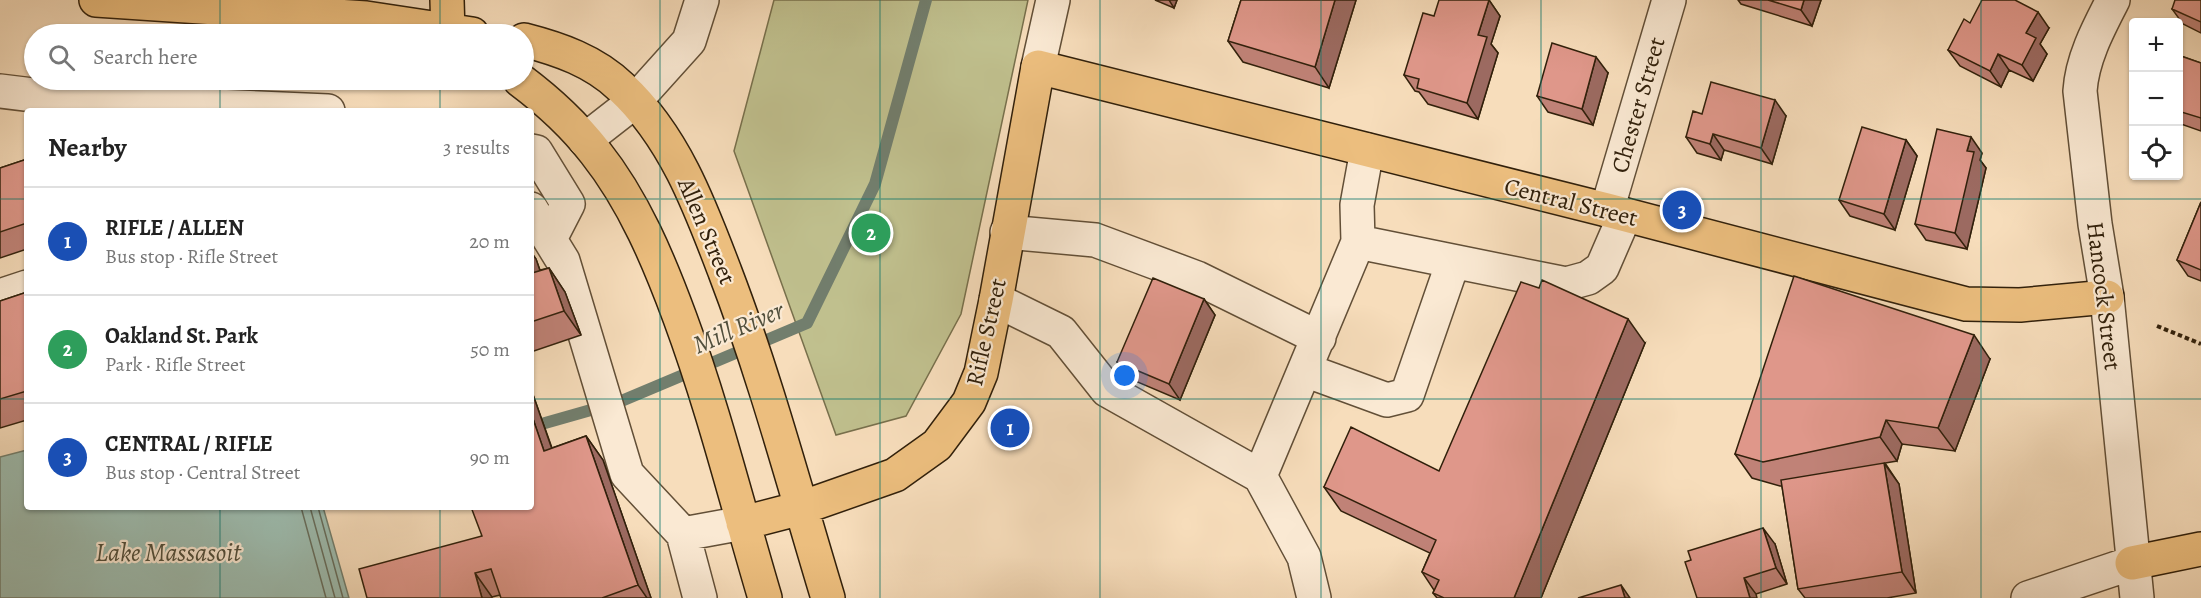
<!DOCTYPE html>
<meta charset="utf-8">
<style>
:root{--surface:#fff;--page:#f6f6f6;--text:#222;--muted:#767676;--line:#e0e0e0;--accent:#0b8043}
body{margin:0;font-family:Alegreya,serif;background:var(--page);color:var(--text)}
.controls{position:absolute;right:18px;top:18px;display:grid;overflow:hidden;border-radius:6px;box-shadow:0 2px 4px #0004}
.controls button{width:54px;height:54px;display:grid;place-items:center;padding:0;border:0;border-bottom:2px solid var(--line);background:var(--surface);color:var(--text);font:30px sans-serif}
.you{position:absolute;left:1125px;top:376px;width:21px;height:21px;margin:-15px;border:4px solid #fff;border-radius:50%;background:#1a73e8;box-shadow:0 0 0 9px #1a73e833}
.badge{display:grid;place-items:center;width:39px;height:39px;border-radius:50%;background:var(--accent);color:#fff;font-size:20px;font-weight:700}
.pin{position:absolute;translate:-50% -50%;border:3px solid #fff;box-shadow:0 2px 6px #0006}
.list{margin:0;padding:0;list-style:none}
h2{display:flex;justify-content:space-between;align-items:center;height:78px;margin:0;padding:0 24px;font-size:26px}
h2 small{font-size:20px;font-weight:400;color:var(--muted)}
.list li{display:grid;grid-template-columns:39px 1fr auto;gap:18px;align-items:center;box-sizing:border-box;height:108px;padding:0 24px;border-top:2px solid var(--line)}
.list b{display:block;font-size:22px;white-space:nowrap}
.list p{margin:0;font-size:20px;white-space:nowrap;color:var(--muted)}
.list em{font-size:20px;font-style:normal;color:var(--muted)}
.icon{flex:none;width:33px;height:33px;fill:none;stroke:currentColor;stroke-width:2;stroke-linecap:round;stroke-linejoin:round}
.map{position:relative;flex:none;width:2201px;height:598px;overflow:hidden}
.search{position:absolute;background:var(--surface);box-shadow:0 2px 4px #0004;left:24px;top:24px;width:510px;height:66px;display:flex;align-items:center;gap:15px;box-sizing:border-box;padding:0 21px;border-radius:33px;color:var(--muted);font-size:22px}
.panel{position:absolute;background:var(--surface);box-shadow:0 2px 4px #0004;left:24px;top:108px;width:510px;height:402px;border-radius:6px}
.map>svg:first-child{display:block}
.green{fill:#c0c08e;stroke:#78704c;stroke-width:1.5}
.water{fill:#9dbcaf;stroke:#727e6d;stroke-width:1.5}
.lines{fill:none;stroke-linecap:round;stroke-linejoin:round}
.shore{stroke:#676e5d;stroke-width:1.5}
.stream{stroke:#727e6d;stroke-width:12}
.minor-casing{stroke:#624f37;stroke-width:36}
.major-casing{stroke:#31200b;stroke-width:36}
.path{stroke:#31200b;stroke-width:4;stroke-dasharray:4.5 3;stroke-linecap:butt}
.minor{stroke:#fae9d3;stroke-width:33}
.major{stroke:#ecbe7e;stroke-width:33}
.wall{fill:#c08277;stroke:#31200b;stroke-width:1.5}
.shaded-wall{fill:#9c6a61;stroke:#31200b;stroke-width:1.5}
.building{fill:#df978a;stroke:#31200b;stroke-width:1.5}
.grid{fill:none;stroke:#0f766e;stroke-width:1.5;stroke-opacity:0.55}
.labels{text-anchor:middle;stroke-width:4.5;stroke-linejoin:round;paint-order:stroke}
.street-label{font-size:24px;fill:#31200b;stroke:#fae9d3}
.water-label{font-size:26px;font-style:italic;fill:#514f3c;stroke:#fae9d3}
</style>
<div class="map">
<svg width="2201" height="598" viewBox="0 0 2201 598">
<rect width="100%" height="100%" fill="#f7ddbb"/>
<filter id="stains"><feTurbulence type="fractalNoise" baseFrequency=".00333" numOctaves="4"/><feColorMatrix values="0 0 0 0 .2 0 0 0 0 .09 0 0 0 0 .02 0 0 0 .5 -.17"/></filter>
<radialGradient id="worn" r=".72"><stop offset=".6" stop-color="#630" stop-opacity="0"/><stop offset="1" stop-color="#630" stop-opacity=".3"/></radialGradient>
<path class="green" d="M774,0H1028L961,314L906,416L836,435L734,151Z"/>
<path class="water" d="M27,450V507H323L349,598H0V457Z"/>
<g class="lines">
<path class="shore" d="M301,507L326,598
M310,507L335,598
M318,507L343,598"/>
<path class="stream" d="M531,427L619,402L807,323L875,184L926,0"/>
<defs>
<path id="minor" d="M2113,0C2098,29 2082,59 2080,91L2095,224L2107,297L2137,598
M1038,67L1053,0
M0,91L74,100L328,111
M585,140L635,101L689,41L702,0
M1367,150L1357,205L1358,242L1566,284L1588,278L1602,268L1625,215
M531,151L536,152L568,204L550,239
M531,209L563,261L627,474L683,534L743,523
M1607,210L1669,0
M1007,232L1095,240L1197,278L1319,338
M0,296L27,287
M996,300L1061,332L1107,390L1260,476L1304,557L1314,598
M1305,370L1387,400L1407,395L1453,262
M1260,476L1358,242
M683,534L700,598
M2028,598L2132,563"/>
<path id="major" d="M96,0L366,18L472,34
M447,0L448,32
M524,40C559,49 594,61 621,87C674,136 700,206 725,272C766,379 795,489 828,598
M520,80C548,101 574,125 595,152C634,201 659,261 680,318C714,410 737,504 765,598
M743,523L801,508L895,475L937,445L969,402L981,373L996,300L1038,67L1607,210L1966,304L2020,305L2107,297
M2132,563L2201,549"/>
</defs>
<use href="#minor" class="minor-casing"/>
<use href="#major" class="major-casing"/>
<path class="path" d="M2157,326L2201,344"/>
<use href="#minor" class="minor"/>
<use href="#major" class="major"/>
</g>
<path class="wall" d="M1155,0H1177L1174,8Z
M1241,0H1356L1329,88L1243,62L1228,41Z
M1489,0L1500,16L1491,44L1498,53L1478,119L1428,104L1419,92L1415,91L1404,75L1434,16Z
M1738,0H1821L1812,26L1741,4Z
M2201,0V33L2183,24L2172,9Z
M2049,28L2040,44L2047,54L2033,81L2009,70L2001,87L1960,66L1948,50Z
M2178,55L2201,63V131L2178,123Z
M1608,73L1593,125L1548,112L1537,96Z
M1702,114L1786,116L1772,164L1724,150L1721,160L1697,153L1686,137Z
M1906,140L1917,156L1895,230L1850,216L1839,200Z
M1982,153L1980,160L1986,168L1967,249L1926,240L1915,224Z
M27,159V249L0,258V168Z
M2201,202V281L2188,276L2177,260Z
M531,252L536,259L540,270L549,268L565,292L581,335L531,352Z
M27,292V420L0,428V301Z
M1204,299L1215,315L1180,400L1128,378L1117,362Z
M1645,343L1541,598H1437L1433,593L1434,590L1422,572L1430,553L1341,511L1324,487L1439,471Z
M1990,359L1955,451L1902,444L1897,461L1885,463L1899,484L1916,593L1887,598H1805L1798,589L1782,486H1780L1752,478L1735,454Z
M531,389L552,448L586,436L603,460L651,598H501L500,595L492,597L367,598L482,536L531,507Z
M1775,544L1787,584L1756,594L1697,598Z"/>
<path class="shaded-wall" d="M1169,0H1177L1174,8Z
M1335,0H1356L1329,88L1315,67Z
M1489,0L1500,16L1491,44L1498,53L1478,119L1467,103L1478,35Z
M1804,0H1821L1812,26L1801,10Z
M2038,12L2049,28L2040,44L2047,54L2033,81L2022,65L2026,33Z
M1998,54L2009,70L2001,87L1990,71Z
M1596,57L1608,73L1593,125L1582,109Z
M1775,100L1786,116L1772,164L1761,148Z
M1713,134L1724,150L1721,160L1710,144Z
M1971,137L1982,153L1980,160L1986,168L1967,249L1955,233L1967,151Z
M1906,140L1917,156L1895,230L1884,214Z
M531,252L536,259L549,297L532,273L531,270Z
M549,268L565,292L581,335L564,311Z
M1204,299L1215,315L1180,400L1169,384Z
M1628,319L1645,343L1541,598H1514Z
M1974,335L1990,359L1955,451L1938,428Z
M531,389L561,475L544,451L531,413Z
M1886,420L1902,444L1897,461L1880,437Z
M586,436L603,460L651,598H647L638,585Z
M1884,463L1899,484L1916,593L1902,572Z
M1763,528L1775,544L1787,584L1776,568Z
M475,573L492,597V598H482Z
M1744,578L1756,594L1757,598H1750Z
M1621,585L1630,598H1625Z"/>
<path class="building" d="M1241,0H1335L1315,67L1228,41Z
M1439,0H1489L1478,35L1487,37L1467,103L1417,88L1419,79L1404,75L1423,13L1434,16Z
M1768,0H1804L1801,10Z
M1982,0H2015L2038,12L2026,33L2036,38L2022,65L1998,54L1990,71L1948,50L1964,19L1970,23Z
M2175,0H2201V22L2172,9Z
M1552,43L1596,57L1582,109L1537,96Z
M2178,55L2201,63V118L2178,111Z
M1711,82L1775,100L1761,148L1713,134L1710,144L1686,137L1693,111L1702,114Z
M1862,127L1906,140L1884,214L1839,200Z
M1937,129L1971,137L1967,151L1974,152L1955,233L1915,224Z
M27,159V223L0,232V168Z
M2201,202V270L2177,260Z
M549,268L564,311L531,322V270L532,273Z
M1794,276L1974,335L1938,428L1886,420L1880,437L1763,462L1735,454Z
M1153,278L1204,299L1169,384L1117,362Z
M1542,280L1628,319L1514,598H1444L1433,593L1439,580L1422,572L1436,540L1324,487L1351,427L1439,471L1521,282L1539,288Z
M27,292V391L0,399V301Z
M531,413L544,451L586,436L638,585L602,598H501L491,569L475,573L482,598H367L359,569L482,536L471,507H531Z
M1884,463L1902,572L1798,589L1781,480Z
M1763,528L1776,568L1744,578L1750,598H1697L1685,562L1691,560L1688,551Z
M1621,585L1625,598H1578Z"/>
<path class="grid" d="M220,0V34M440,0V34M660,0V598M880,0V598M1100,0V598M1321,0V598M1541,0V598M1761,0V598M1981,0V598M220,80V111M440,80V111M0,199H27M531,199H2201M0,399H27M531,399H2201M220,507V598M440,507V598"/>
<g class="labels">
<g class="street-label">
<text transform="translate(1638 105) rotate(-74)" y="8">Chester Street</text>
<text transform="translate(1571 202) rotate(14)" y="8">Central Street</text>
<text transform="translate(707 231) rotate(67)" y="8">Allen Street</text>
<text transform="translate(2104 296) rotate(83)" y="8">Hancock Street</text>
<text transform="translate(986 332) rotate(-77)" y="8">Rifle Street</text>
</g>
<g class="water-label">
<text transform="translate(738 327) rotate(-23)" y="9">Mill River</text>
<text x="168" y="561">Lake Massasoit</text>
</g>
</g>
<rect width="100%" height="100%" filter="url(#stains)"/>
<rect width="100%" height="100%" fill="url(#worn)"/>
</svg>
<div class="controls">
<button>+</button>
<button>−</button>
<button><svg class="icon" aria-label="locate" viewBox="0 0 24 24"><circle cx="12" cy="12" r="6"/><path d="M12 2v4M12 18v4M2 12h4M18 12h4"/></svg></button>
</div>
<div class="you"></div>
<div class="pin badge" style="left:1010px;top:428px;background:#1a4fb4">1</div>
<div class="pin badge" style="left:871px;top:233px;background:#2e9e5b">2</div>
<div class="pin badge" style="left:1682px;top:210px;background:#1a4fb4">3</div>
<div class="search"><svg class="icon" aria-label="search" viewBox="0 0 24 24"><circle cx="10" cy="10" r="6"/><path d="M15 15l6 6"/></svg>Search here</div>
<section class="panel">
<h2>Nearby<small>3 results</small></h2>
<ul class="list">
<li><span class="badge" style="background:#1a4fb4">1</span><div><b>RIFLE / ALLEN</b><p>Bus stop · Rifle Street</p></div><em>20 m</em></li>
<li><span class="badge" style="background:#2e9e5b">2</span><div><b>Oakland St. Park</b><p>Park · Rifle Street</p></div><em>50 m</em></li>
<li><span class="badge" style="background:#1a4fb4">3</span><div><b>CENTRAL / RIFLE</b><p>Bus stop · Central Street</p></div><em>90 m</em></li>
</ul>
</section>
</div>
